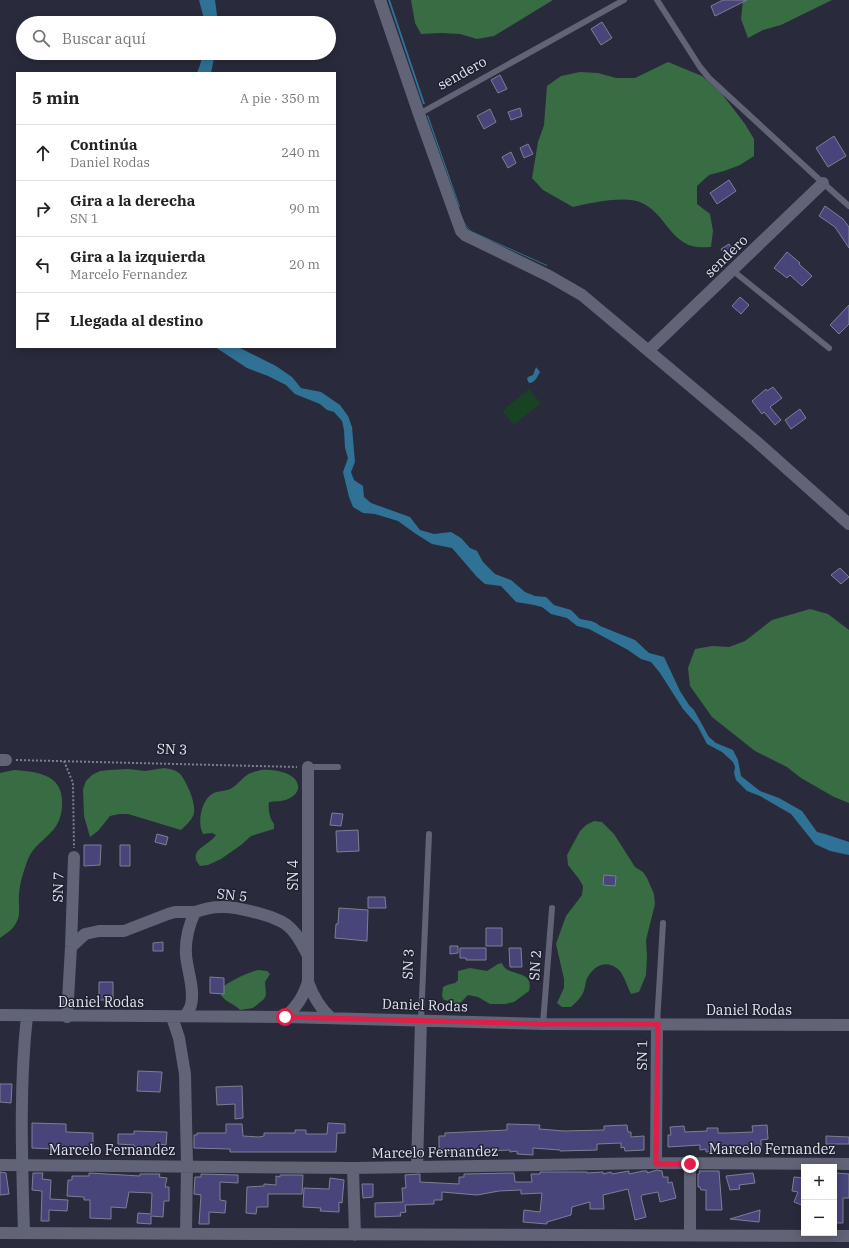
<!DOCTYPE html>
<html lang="es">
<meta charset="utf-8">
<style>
:root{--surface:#fff;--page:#f2f2f2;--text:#222;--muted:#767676;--line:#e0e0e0}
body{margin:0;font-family:"IBM Plex Serif",serif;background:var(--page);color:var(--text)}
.controls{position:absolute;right:12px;bottom:12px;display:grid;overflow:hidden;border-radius:0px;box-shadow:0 2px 10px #0003}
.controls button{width:36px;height:36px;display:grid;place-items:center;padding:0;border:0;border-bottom:1px solid var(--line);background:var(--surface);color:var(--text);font:20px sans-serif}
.stop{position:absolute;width:12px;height:12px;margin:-9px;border:3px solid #e11d48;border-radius:50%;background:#fff}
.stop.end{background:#e11d48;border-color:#fff;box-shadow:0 1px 4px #0008}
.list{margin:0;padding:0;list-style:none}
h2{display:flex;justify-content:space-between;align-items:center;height:52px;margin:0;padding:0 16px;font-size:17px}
h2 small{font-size:13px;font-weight:400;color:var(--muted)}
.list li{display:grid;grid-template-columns:26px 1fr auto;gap:12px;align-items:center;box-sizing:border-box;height:56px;padding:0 16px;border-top:1px solid var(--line)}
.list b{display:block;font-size:15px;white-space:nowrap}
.list p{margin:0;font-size:13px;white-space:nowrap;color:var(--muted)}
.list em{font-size:13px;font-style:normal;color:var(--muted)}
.icon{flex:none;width:22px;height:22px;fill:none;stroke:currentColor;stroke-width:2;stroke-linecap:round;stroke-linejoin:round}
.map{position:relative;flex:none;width:849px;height:1248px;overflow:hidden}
.search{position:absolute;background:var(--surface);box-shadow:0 2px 10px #0003;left:16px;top:16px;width:320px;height:44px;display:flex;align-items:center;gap:10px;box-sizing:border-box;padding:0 14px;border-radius:22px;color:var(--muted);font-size:15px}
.panel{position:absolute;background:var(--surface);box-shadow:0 2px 10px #0003;left:16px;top:72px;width:320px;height:276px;border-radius:0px}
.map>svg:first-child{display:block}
.green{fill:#184223}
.forest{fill:#386c43}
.water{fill:#307295}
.building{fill:#47457a;stroke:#7e7f93}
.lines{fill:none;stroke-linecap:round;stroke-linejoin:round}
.path{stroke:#7f808e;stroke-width:2;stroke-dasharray:2 2;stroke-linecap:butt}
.service{stroke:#616376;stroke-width:6}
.minor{stroke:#616376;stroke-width:12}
.route{stroke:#e11d48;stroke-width:5}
.labels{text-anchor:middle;stroke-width:3;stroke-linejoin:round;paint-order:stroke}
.street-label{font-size:14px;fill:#e2e3ef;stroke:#1f2030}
</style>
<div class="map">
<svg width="849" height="1248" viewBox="0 0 849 1248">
<rect width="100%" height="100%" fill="#292a3b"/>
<path class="green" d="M529,389L541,403L514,425L502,411Z"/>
<path class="forest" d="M411,0H553L494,36L477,39L460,34L441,33L421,34L415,23Z
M743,0H832L781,25L763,30L748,38L741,19Z
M668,62L702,76L722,94L745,124L754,139V156L740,165L724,171L709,175L697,186V204L710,214L713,231L711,247C705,247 698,248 692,246C670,240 663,212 642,203C625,195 591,203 573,207L543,190L532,178L538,142L544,125L547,86L561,76L580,72L598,73L616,78H635Z
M810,609L828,614L849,630V803L834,797L801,778L787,767L755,751L712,717L690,686L688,668L695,649L712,646L729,647L745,641L772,620Z
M164,768C170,769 177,770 181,775C187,783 198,806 193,816C191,821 185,826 181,830L128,814H119L110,816L98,831L90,837L84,816L83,789L86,781L92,775L100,771L110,770L128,769L145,771Z
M14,770C37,772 63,774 62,803C62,813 60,821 54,829C45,840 34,845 28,859C24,870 20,882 19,894C18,903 21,914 17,921C14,929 7,933 0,938V773Z
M261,770C272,769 300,772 298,789C297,793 294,796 290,798C283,802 276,801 269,802C268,810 269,817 274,824V829L251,836L241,845L221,859L208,865L200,866C186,850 209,846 216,835L212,833L203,834C197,823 201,801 212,794C218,790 226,792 232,788C245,779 242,774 261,770Z
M594,821L602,822L614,834L635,867L643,872L647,878L654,894L655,904L646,940L647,957L646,975L639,992L631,994C627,986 625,978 620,971C610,960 597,963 589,975C585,980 586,987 583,993C580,999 575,1003 571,1007H562L557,1003L564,988V979L556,944L566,916L582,895L583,886L579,879L568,865L567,855L580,831L586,825Z
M502,963C506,978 535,968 529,991L514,1002L505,1004H490L478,997L468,995L455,1008L453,1002L444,1000L442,996L443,987L447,985L455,983L458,980V971L470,968L487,971L498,964Z
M258,970L267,971L270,974L265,982L266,995L264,999L253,1008L240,1010C234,1003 219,1001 220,989C230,981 246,973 258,970Z"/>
<path class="water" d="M199,0H215L218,23H205Z
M388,0H390L425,104H423Z
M203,53H215L211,73H197L200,65Z
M428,115L460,207H459L427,116Z
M461,215L466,225L471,231L547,265V266L471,232L465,225Z
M215,347H238L276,366L292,377L301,388L321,392L340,405L348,416L352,427L355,462L351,472L354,480L363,486L364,497L371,503L410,517L420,530L434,534L451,532L461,538L470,548L477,551L483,562L495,574L511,580L525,592L535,596L546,597L554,605L571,610L580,619L591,621L596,623L600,626L635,640L649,653L664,657L680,691L689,705L694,710L709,737L716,743L733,750L738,760L741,776L760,791L779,798L802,811L817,832L825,834L849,842V855L830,851L815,844L791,814L760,796L747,791L736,780L734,773L735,767L733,762L722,752L707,744L697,725L683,709L660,673L651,662L641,659L628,650L589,629L577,626L567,618L551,614L542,607L534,605L516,602L501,586L485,584L477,577L452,548L432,544L416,534L398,521L375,514L363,513L353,507L349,497L343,472L348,458L345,448L344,430L342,421L334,412L327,410L320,404L295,394L286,385L268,376L247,368Z
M536,367L540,372C537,377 535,383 529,383L527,379L528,377L533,375Z"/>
<path class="building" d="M723,0H747L715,16L711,6Z
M602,22L612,38L601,45L591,29Z
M500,75L507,89L498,93L491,80Z
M520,108L522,116L511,120L508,112Z
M490,109L496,122L484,129L477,116Z
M834,136L846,156L828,167L816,148Z
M528,144L533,154L524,158L520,148Z
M511,152L516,163L508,168L502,157Z
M729,180L736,191L717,204L710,193Z
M825,206L843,219L849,227V248L835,227L819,216Z
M729,244L733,251L725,256L721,249Z
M787,252L800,263L799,264L812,276L802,286L790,275L787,278L774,268Z
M740,297L749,305L741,314L732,306Z
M849,305V324L839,334L830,325Z
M773,387L782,398L770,407L781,420L775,425L764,412L762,414L752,401L766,389L767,391Z
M800,409L806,418L791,429L785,420Z
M840,568L849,577L841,584L831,575Z
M332,813L343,814L341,826L330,825Z
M358,830L359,851L337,852L336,831Z
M157,834L168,837L166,845L155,842Z
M84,845H101L100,865L84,866Z
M120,845H130V866H120Z
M604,875L616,876L615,886L603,885Z
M368,897H385L386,908H368Z
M339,908L368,910L367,941L335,938L336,924H338Z
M486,928H502V946H486Z
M163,942V951H153V943Z
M450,946H458V953L450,954Z
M460,948H486V960H466V958H460Z
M509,948H521L522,967H510Z
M210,977L224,978V994L210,993Z
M99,982H113V1000H99Z
M138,1071L162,1072L160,1092L137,1091Z
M0,1084H12L11,1103L0,1102Z
M242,1086L243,1118L235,1119V1104L217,1105L216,1087Z
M32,1123L66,1124V1132L93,1133V1150L75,1149V1150L32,1148Z
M328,1123L345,1124V1133H337L336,1152H230V1149L194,1148V1135H197V1133H226V1124H242L243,1136L259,1137L264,1136V1133H295V1130H306V1134H327Z
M507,1124L540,1125L539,1129L564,1131L604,1130V1126L627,1125L628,1132H631V1137L644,1136V1150L625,1151L624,1147L621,1148V1143L597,1144V1150L560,1151V1150L533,1148V1155L517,1154V1151L510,1152V1150L446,1153L445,1149H439V1136H445V1133L507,1130Z
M767,1125L768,1139L761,1140V1150L706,1152V1149L700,1150V1145L668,1147V1135H671L670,1127L684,1126L685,1132L707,1131V1128H718V1133H727L753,1132L752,1126Z
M134,1131L167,1132L166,1145L159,1144V1150L138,1149V1147H134V1145L118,1144V1134H134Z
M826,1136L849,1137V1144H826Z
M657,1170L662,1171L663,1177H668V1183L672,1182L676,1198L660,1202L658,1192L642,1195L641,1197L646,1217L635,1220L628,1189L603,1195L604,1209H590V1202L572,1207L571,1215L547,1222V1224L523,1222L524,1210L540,1212L542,1193L521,1194V1190L499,1191L477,1195L442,1192V1200H434V1204L405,1205L406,1212L400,1213L401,1216L375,1217V1203L403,1202L402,1188H406L405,1175L420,1174V1182L459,1184V1177H464V1174L514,1173L515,1182H532L531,1174H540V1172H587V1173L603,1172V1174L611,1172L612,1174L629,1171V1174L643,1171H647V1173Z
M699,1171H719L722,1210H706V1190H701L700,1187H698V1174L700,1173Z
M0,1172L6,1173L9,1194L0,1195Z
M33,1173H43L42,1179L51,1180L50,1199L68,1200L67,1211L49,1210V1221H41L42,1191L32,1190Z
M89,1173L140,1176V1174H160L159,1177L167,1178L165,1187H169V1201H164L163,1217L151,1216V1224L137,1223L138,1213L151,1214L152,1193L129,1192L126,1208L111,1207V1219L90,1218V1200H84V1197L67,1196L68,1180H72V1176H89Z
M753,1173L755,1183L739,1185L740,1189L730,1190L726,1176Z
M836,1173L849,1174V1198H843V1223H834V1177H836Z
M201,1174L238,1175V1183L220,1182V1200L226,1201L225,1213L209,1212V1224H199L201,1195L194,1194L195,1177H201Z
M280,1175H303L302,1194H268V1207H257L256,1214L246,1213L247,1187L264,1186V1184L276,1185V1176L280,1177Z
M794,1177L804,1178V1206L794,1202L798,1192L792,1191Z
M330,1178L344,1180L342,1203L339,1202V1212L320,1211L321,1208L303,1207L304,1188L329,1189Z
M362,1184H373V1197L363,1198Z
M760,1210L759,1222L730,1219Z"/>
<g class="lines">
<path class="path" d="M16,760L297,767
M64,761L73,783L74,848"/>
<path class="service" d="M657,0L700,67L709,78L823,183L849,206
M419,114L624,0
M732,270L829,348
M308,767H338
M421,1020L429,834
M543,1024L552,908
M657,1024L663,923"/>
<path class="minor" d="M380,0L419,114L461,231L465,235L549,276L582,295L757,442L849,524
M649,350L823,183
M0,760H6
M71,947L85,934L99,931H124L168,914L175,912H195
M308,982C313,996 320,1008 331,1018
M0,1015L285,1017L543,1024L849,1025
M185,1016C187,1013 190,1009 191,1005C195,989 187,970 186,955C185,940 189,925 195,912C204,909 211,907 220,907C235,906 277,916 288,926C297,933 302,944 307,954
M67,1017L71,947L74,857
M172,1017L179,1038L185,1074L187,1165L186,1233
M285,1017C297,1007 303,997 308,982V767
M656,1163L657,1024
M690,1164V1235
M0,1165L353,1168L656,1163L849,1164
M417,1167L421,1020
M353,1168L355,1235
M0,1233L849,1236
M24,1233C22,1160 19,1088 27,1016"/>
</g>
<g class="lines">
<path class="route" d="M285,1017L543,1024H658L656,1164H690"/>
</g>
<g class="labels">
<g class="street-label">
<text transform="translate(462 73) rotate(-29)" y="5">sendero</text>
<text transform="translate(726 256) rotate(-44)" y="5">sendero</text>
<text transform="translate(172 749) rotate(2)" y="5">SN 3</text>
<text transform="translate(293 875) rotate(-90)" y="5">SN 4</text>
<text transform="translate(58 887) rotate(-88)" y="5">SN 7</text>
<text transform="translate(232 895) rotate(6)" y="5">SN 5</text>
<text transform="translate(408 964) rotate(-87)" y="5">SN 3</text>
<text transform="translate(535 965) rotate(-86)" y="5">SN 2</text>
<text x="101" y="1007">Daniel Rodas</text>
<text transform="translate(425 1005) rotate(2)" y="5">Daniel Rodas</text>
<text x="749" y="1015">Daniel Rodas</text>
<text transform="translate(642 1055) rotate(-89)" y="5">SN 1</text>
<text x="772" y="1154">Marcelo Fernandez</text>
<text x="112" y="1155">Marcelo Fernandez</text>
<text transform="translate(435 1152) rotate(-1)" y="5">Marcelo Fernandez</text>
</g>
</g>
</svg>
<div class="controls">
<button>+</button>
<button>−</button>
</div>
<div class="stop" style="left:285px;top:1017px"></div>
<div class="stop end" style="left:690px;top:1164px"></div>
<div class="search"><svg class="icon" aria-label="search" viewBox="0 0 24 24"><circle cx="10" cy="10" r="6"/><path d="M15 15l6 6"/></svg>Buscar aquí</div>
<section class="panel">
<h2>5 min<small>A pie · 350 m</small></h2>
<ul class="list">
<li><svg class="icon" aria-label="ahead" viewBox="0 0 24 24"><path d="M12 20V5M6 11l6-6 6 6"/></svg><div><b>Continúa</b><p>Daniel Rodas</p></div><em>240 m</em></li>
<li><svg class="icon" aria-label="right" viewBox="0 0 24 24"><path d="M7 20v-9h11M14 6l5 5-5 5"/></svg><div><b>Gira a la derecha</b><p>SN 1</p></div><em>90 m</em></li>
<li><svg class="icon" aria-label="left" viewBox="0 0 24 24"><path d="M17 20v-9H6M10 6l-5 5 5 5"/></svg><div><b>Gira a la izquierda</b><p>Marcelo Fernandez</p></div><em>20 m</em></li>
<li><svg class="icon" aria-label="arrive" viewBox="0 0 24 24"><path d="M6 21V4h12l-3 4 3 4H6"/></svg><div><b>Llegada al destino</b></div></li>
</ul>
</section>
</div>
